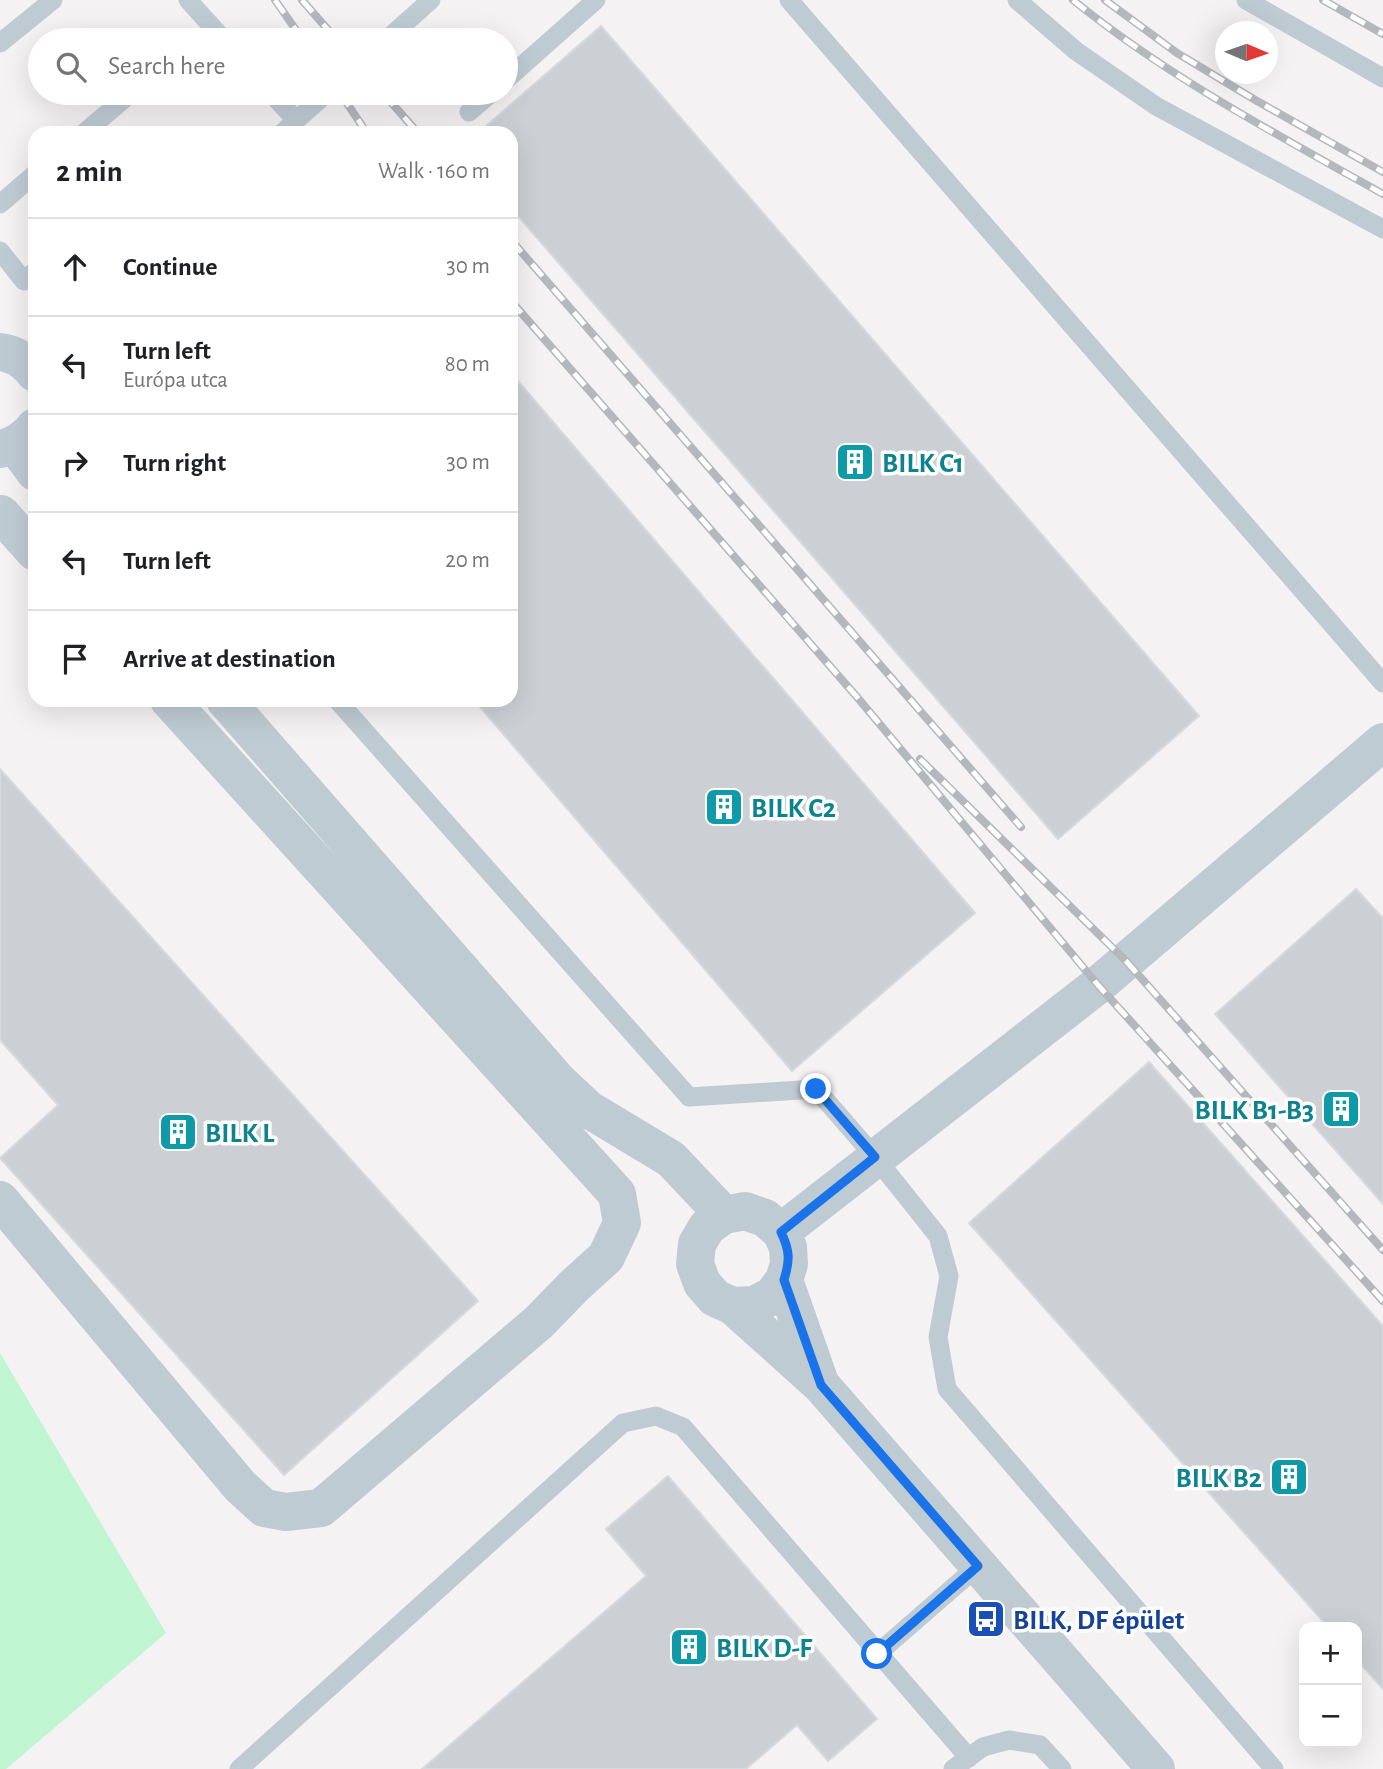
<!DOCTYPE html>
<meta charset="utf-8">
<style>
:root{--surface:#fff;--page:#f6f6f6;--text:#202124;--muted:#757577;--line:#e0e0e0}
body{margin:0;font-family:"Alegreya Sans",sans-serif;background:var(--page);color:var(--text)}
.controls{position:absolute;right:21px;bottom:21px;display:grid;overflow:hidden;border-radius:14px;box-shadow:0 7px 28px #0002}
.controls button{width:63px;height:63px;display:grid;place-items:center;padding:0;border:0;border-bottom:2px solid var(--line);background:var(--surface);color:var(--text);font:35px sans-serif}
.compass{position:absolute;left:1215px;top:21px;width:63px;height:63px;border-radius:50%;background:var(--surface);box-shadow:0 7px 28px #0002;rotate:92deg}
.stop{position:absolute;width:21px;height:21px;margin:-16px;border:5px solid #1a73e8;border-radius:50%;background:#fff}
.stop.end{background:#1a73e8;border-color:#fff;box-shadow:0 2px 7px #0008}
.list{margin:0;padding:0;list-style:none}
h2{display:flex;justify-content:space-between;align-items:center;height:91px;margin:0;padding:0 28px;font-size:30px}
h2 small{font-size:23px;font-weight:400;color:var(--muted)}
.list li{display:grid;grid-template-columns:46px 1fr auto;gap:21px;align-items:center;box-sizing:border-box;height:98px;padding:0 28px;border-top:2px solid var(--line)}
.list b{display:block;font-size:26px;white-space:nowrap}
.list p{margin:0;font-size:23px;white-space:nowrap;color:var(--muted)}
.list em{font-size:23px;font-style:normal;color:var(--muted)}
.icon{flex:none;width:38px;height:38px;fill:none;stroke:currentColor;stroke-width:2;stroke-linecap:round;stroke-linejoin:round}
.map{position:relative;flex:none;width:1383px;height:1769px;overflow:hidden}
.search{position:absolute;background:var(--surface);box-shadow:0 7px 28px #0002;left:28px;top:28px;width:490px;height:77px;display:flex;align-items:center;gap:18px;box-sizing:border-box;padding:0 24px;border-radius:38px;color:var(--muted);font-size:26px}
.panel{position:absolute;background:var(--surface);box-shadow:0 7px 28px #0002;left:28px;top:126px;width:490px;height:581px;border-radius:21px}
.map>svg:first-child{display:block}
.green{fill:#bff5d0}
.building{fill:#ccd0d5;stroke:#d6d9de;stroke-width:2}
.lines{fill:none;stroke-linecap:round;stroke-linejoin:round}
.service{stroke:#bfcbd3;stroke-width:19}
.minor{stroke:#bfcbd3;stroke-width:38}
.rail-casing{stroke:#b4b8bd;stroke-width:8}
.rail{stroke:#fff;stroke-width:5;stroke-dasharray:16;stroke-linecap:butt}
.route{stroke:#1a73e8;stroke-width:9}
.labels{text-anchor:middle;stroke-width:7;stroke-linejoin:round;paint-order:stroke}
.culture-label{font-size:28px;font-weight:bold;fill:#0d838f;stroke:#fff;text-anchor:start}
.transit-label{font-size:28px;font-weight:bold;fill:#164399;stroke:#fff;text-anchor:start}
</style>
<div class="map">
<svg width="1383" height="1769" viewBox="0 0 1383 1769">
<rect width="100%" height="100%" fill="#f5f2f3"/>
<path class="green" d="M0,1353L166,1633L6,1769H0Z"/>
<path class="building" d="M601,26L1199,716L1058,839L511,208V133H478Z
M511,373L975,913L792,1071L474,700H511Z
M0,769L478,1301L284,1475L0,1158L58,1105L0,1040Z
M1356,889L1383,918V1204L1215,1014Z
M1149,1062L1383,1326V1689L1357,1660V1627H1328L969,1223Z
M668,1476L877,1719L828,1761L797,1725L746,1769H422L646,1576L606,1529Z"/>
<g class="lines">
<path class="service" d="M188,0L224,40
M789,0L1383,683
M1017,0L1076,51L1156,106L1383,229
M1246,0L1383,78
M386,40L431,0
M0,43L53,0
M506,80L596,0
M271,93L296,120
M469,112L491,93
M84,133L131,93
M282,133L327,93
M0,204L35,174
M0,251L24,281L35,271
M337,700L689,1097L816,1089L875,1157L938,1236L949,1276L938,1337L947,1389L1274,1769
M877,1654L978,1566
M239,1769L623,1423L656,1416L683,1427L969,1758
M953,1769L983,1747L1009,1740L1040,1745L1062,1769"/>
<path class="minor" d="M0,352C16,354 25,361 35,373
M15,445L35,472
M0,449C15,446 26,439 35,427
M1,514L35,552
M225,700L559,1082L588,1109L671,1159L724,1215
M0,1200L240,1486L264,1508L286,1512L321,1508L539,1322L574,1286L606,1257L622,1223L617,1194L169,700
M781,1232L1098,985L1383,742
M784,1280L819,1380
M733,1306L754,1305L772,1296L784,1280L789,1264L788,1247L781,1232L765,1218L745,1211L724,1215L707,1227L697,1244L695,1264L702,1283L715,1298L733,1306L821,1385L1156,1769"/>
<defs>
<path id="rail" d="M275,0L303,40
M302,0L337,40
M1073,0C1168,77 1276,134 1383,194
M1105,0L1177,53L1257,101L1383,172
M1323,0L1383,34
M340,93L367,133
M383,93L418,133
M511,240L1021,827
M511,301L857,697L1098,985L1383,1301
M920,759L1126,961L1383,1250"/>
</defs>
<use href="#rail" class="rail-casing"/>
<use href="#rail" class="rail"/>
</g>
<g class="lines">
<path class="route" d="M816,1089L875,1157L781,1232C790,1251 790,1260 784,1280L821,1385L978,1566L877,1654"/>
</g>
<defs>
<symbol id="building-square" viewBox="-11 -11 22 22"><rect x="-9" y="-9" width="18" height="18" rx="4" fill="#0f9aa8" stroke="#fff"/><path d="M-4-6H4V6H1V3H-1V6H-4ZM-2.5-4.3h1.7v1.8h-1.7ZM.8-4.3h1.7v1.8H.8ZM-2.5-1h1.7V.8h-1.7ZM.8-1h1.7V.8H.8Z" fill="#fff"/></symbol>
<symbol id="bus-square" viewBox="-11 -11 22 22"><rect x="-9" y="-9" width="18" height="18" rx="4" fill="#1a4fb4" stroke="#fff"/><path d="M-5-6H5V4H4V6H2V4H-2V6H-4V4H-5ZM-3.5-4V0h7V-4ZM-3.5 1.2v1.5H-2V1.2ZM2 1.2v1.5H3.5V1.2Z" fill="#fff"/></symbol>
</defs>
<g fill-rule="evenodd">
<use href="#building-square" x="833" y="440" width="44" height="44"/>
<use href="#building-square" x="702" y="785" width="44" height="44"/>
<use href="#building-square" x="1319" y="1087" width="44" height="44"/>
<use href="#building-square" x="156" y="1110" width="44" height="44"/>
<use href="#building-square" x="1267" y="1455" width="44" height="44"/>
<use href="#bus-square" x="964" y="1597" width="44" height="44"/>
<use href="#building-square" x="667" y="1625" width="44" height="44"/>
</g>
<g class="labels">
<g class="culture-label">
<text x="882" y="472">BILK C1</text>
<text x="751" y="817">BILK C2</text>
<text x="1314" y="1119" text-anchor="end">BILK B1-B3</text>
<text x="205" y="1142">BILK L</text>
<text x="1262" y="1487" text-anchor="end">BILK B2</text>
<text x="716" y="1657">BILK D-F</text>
</g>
<g class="transit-label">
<text x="1013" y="1629">BILK, DF épület</text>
</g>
</g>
</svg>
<div class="controls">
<button>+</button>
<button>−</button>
</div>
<svg class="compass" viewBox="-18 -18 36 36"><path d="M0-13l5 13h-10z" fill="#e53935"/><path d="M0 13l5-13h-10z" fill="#757577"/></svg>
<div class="stop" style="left:877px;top:1654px"></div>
<div class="stop end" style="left:816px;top:1089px"></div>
<div class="search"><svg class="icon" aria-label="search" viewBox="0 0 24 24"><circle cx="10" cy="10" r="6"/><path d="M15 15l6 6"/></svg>Search here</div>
<section class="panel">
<h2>2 min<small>Walk · 160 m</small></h2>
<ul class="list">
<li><svg class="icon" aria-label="ahead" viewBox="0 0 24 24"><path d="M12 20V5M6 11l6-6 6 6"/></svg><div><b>Continue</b></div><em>30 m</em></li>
<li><svg class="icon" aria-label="left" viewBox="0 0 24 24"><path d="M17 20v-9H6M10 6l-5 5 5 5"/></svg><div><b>Turn left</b><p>Európa utca</p></div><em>80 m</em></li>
<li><svg class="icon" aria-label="right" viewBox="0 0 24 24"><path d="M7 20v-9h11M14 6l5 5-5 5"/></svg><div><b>Turn right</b></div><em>30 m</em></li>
<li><svg class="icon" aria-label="left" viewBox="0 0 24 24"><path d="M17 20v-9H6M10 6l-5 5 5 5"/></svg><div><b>Turn left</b></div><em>20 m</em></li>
<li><svg class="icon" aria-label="arrive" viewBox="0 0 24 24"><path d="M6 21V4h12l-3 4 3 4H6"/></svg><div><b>Arrive at destination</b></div></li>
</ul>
</section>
</div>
